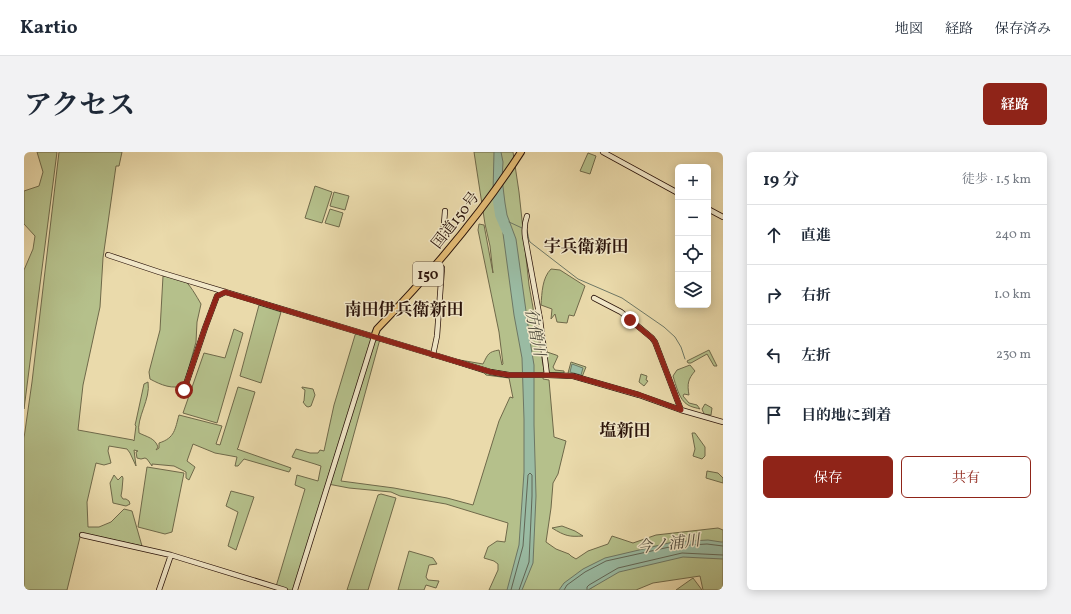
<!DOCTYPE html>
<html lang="ja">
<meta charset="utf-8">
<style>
:root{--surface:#fff;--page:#f2f2f3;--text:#1f2937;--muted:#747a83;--line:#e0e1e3;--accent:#8f2418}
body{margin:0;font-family:Vollkorn,"Noto Serif JP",serif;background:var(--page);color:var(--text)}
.controls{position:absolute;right:12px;top:12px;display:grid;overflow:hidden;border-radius:6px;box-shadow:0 2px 10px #0003}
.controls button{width:36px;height:36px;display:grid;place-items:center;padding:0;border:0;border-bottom:1px solid var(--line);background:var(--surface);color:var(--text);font:20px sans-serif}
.stop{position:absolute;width:12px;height:12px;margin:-9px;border:3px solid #8f2418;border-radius:50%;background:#fff}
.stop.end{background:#8f2418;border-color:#fff;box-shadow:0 1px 4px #0008}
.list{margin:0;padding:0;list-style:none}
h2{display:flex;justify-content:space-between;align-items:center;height:52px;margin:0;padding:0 16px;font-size:17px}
h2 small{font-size:13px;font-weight:400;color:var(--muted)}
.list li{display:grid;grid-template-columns:26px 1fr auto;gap:12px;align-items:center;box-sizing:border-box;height:60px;padding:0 16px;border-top:1px solid var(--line)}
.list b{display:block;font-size:15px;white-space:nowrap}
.list em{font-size:13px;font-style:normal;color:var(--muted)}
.actions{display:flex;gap:8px;padding:12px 16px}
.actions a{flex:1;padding:9px 0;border:1px solid var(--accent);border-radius:6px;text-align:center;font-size:14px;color:var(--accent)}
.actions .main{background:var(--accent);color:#fff}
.icon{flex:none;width:22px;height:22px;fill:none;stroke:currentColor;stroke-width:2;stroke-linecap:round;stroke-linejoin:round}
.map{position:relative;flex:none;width:699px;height:438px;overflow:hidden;border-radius:6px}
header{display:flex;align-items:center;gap:24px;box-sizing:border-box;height:56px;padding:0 20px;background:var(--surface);border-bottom:1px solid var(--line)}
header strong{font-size:19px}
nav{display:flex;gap:22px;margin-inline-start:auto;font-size:14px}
.intro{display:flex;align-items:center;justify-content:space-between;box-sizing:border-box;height:96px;padding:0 24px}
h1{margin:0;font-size:28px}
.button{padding:10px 18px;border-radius:6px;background:var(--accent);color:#fff;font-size:14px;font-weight:700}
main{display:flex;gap:24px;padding:0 24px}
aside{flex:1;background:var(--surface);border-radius:6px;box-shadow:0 2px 10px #0003}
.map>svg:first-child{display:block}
.green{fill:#b5c08b;stroke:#6f694a}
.water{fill:#9abba3;stroke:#6d7765}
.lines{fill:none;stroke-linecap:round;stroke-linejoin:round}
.shore{stroke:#626656;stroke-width:1}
.stream{stroke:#6d7765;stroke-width:1}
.river{stroke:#9abba3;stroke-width:5.5}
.secondary-casing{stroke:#291209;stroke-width:6}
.highway-casing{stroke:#291209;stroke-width:8}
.secondary{stroke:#f1e7c8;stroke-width:4.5}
.highway{stroke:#e5bd76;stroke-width:6}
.route{stroke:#8f2418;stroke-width:5}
.labels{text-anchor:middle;stroke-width:3;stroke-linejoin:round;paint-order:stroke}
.shield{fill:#f1e7c8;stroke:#655242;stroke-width:1}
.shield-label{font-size:14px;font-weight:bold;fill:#291209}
.street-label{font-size:15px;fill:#291209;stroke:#f1e7c8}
.water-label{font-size:16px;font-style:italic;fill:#514d3f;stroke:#f1e7c8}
.quarter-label{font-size:17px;font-weight:bold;fill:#291209;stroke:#f1e7c8}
</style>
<header>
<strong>Kartio</strong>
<nav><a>地図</a><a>経路</a><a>保存済み</a></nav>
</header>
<div class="intro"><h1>アクセス</h1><a class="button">経路</a></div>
<main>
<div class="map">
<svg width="699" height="438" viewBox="0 0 699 438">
<rect width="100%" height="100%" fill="#eadaab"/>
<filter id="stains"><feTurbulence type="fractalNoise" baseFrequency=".005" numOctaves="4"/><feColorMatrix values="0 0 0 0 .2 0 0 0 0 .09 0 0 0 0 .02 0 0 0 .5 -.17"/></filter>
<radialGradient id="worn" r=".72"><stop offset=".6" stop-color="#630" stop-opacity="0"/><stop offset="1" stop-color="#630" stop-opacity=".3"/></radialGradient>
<path class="green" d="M13,0H33L0,257V118L9,97L11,84L0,72V39L15,34L19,20Z
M35,0H98L95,14H92L79,106L76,155L59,233L54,278L109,288L110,289L112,274L111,273L112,269L120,232L124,230C127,247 112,266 115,281C123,285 131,286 134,295L132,298L135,296V291C151,286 151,277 155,263L198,274L192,292L196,293L214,235L231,240L214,296L213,297L267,316L265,320L220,307L214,314H211L213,305L191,301L169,292L163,309L171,315L165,328L162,326V320L150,314L128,312V314L123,307L121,306L117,307L113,306L112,300L114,299L110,298L112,314L106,301L103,297L85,294L84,299L87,311L80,313L72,311L63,350L64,375H75L87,370L100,357L108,359L118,394L57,381L43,438H0V286L8,230Z
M450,0H489L495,40L505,133L520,218L519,227L525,228L530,285L542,289L534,322L529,331L527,356L522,390L532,397L545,402L547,404L552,407L564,399L584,392L588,384L609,391L632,383L694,376L699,378V435L696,438H679L676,424L629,431L612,438H564L572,433L537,438H465L474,418V412L470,409L460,406L464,395L473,389L481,390L484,371L422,352L376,344L367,340L325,336L304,332L269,438H251L281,337L271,333L273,323L294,329L297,314L291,312L268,305L272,297L286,301H294L296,298L300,299L310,253L332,180L356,187L317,329L370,336L423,346L449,353L475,269L486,245L489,246L485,226L462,223L460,221L411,205L430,207L459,212C464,202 464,200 475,198L478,213L479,212L475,180L454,78L455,72L460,73L469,121L466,94L461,72Z
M564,1L572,4L566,22L556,19Z
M291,34L308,40L298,71L281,66Z
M310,40L325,44L321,58L306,54Z
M306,57L319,61L315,75L301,71Z
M527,117L536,118L561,134L550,164L545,163L543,171L533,170L531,162L527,167L528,157L517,153C518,141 518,126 527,117Z
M139,124C145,124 154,124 159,127C165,131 173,145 177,152L173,170L172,190L160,233C149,238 137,233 126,227L125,220L136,178Z
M235,153L257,160L237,231L216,224Z
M210,177L219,181L193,271L159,261L180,201L201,206Z
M521,186L523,200L532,203L534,204L529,215L531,218L540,219V221H525L520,187Z
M685,198L693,214H690L683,202L667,211H664L663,209Z
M547,210L562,215L558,225L544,221Z
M666,213L671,219C664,227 663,232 665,243L660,242L659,244L665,251L673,253L676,257C673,256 667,255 664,253C655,248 652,233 649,224L653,218Z
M617,222L623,224L622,228L624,229L620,234L615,230Z
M278,235L289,237L291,243L287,254L284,255L282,254L279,250L280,249L281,238L278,236Z
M681,252L688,256L687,263L680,262L678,257Z
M668,281H671L681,295V304L678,307L669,304L671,297Z
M123,315L160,321L148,380L141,382L114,375Z
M683,319L694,321L699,326V331L682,326Z
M90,323L94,328L98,324L99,326L98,338L97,344L99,347H102L105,349L106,352L102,354L89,351L86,331Z
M207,339L230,345L212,398L204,394L214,360L202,354Z
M357,342L372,346L344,438H323L354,343Z
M538,374L551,379L559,384C545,385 541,384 528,376Z
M385,399L409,406L413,412L405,413L402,425L404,428L415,429L412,436L402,433L400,438H374Z
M669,426L678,438H652Z"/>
<path class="water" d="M470,0H477L479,10L478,27L481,51L483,63L492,87L507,195L510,213V273L512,344L509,411L498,438H483L495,393L500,320V267L498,206L490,163L478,74L469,41Z
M548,212L559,216L557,223L546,220Z
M684,388L697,390H699V407L659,405L595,420L564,438H535L540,431L559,417L581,406L649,390Z"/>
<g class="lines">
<path class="shore" d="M487,438L499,394L504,323L506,321L508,323V344L505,410L495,438
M540,438L543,433L561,420L582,409L650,394L683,392L699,394
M563,438V435L565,433L594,416L658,401L699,403"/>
<path class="stream" d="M485,70L498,76
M503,78L505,88L506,90L554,127L598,146L640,175L651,185L657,195L661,207"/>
<path class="river" d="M470,38L474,64L481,80"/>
<defs>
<path id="secondary" d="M579,0L654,41
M684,57L699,65
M503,64C500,72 500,77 501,85L516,167L523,223
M419,84L421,59
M84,103L135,120L467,220L485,223H523L549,224L615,243L657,258L699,270
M570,146L597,160L628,186L631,190L657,258
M409,203L413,184L418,116
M160,238L181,176L193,144L201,140
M58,383L147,403L261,438
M135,438L147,403
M271,438L350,185"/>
<path id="highway" d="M350,185L353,177C406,122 456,64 497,0"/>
</defs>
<use href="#secondary" class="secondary-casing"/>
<use href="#highway" class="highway-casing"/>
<use href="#secondary" class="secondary"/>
<use href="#highway" class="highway"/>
</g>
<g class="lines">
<path class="route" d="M160,238L181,176L193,144L201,140L467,220L485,223H523L549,224L616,243L657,258L631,190L628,186L606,168"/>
</g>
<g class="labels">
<rect class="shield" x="389" y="110" width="30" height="24" rx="3"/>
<g class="shield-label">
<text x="404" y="127">150</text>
</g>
<g class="street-label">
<text transform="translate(431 68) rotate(-52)" y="5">国道150号</text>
</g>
<g class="water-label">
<text transform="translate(512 180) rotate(79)" y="6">彷僧川</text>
<text transform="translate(644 391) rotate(-7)" y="6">今ノ浦川</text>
</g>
<g class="quarter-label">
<text x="562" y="100">宇兵衛新田</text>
<text x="380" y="163">南田伊兵衛新田</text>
<text x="601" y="284">塩新田</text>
</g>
</g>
<rect width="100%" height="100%" filter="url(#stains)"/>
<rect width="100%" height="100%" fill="url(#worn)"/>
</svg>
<div class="controls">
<button>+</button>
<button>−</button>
<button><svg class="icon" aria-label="locate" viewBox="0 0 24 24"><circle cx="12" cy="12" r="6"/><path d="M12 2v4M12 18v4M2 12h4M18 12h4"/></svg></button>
<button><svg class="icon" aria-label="layers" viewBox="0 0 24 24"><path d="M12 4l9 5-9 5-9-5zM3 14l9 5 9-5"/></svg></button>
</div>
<div class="stop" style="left:160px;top:238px"></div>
<div class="stop end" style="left:606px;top:168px"></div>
</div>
<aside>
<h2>19 分<small>徒歩 · 1.5 km</small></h2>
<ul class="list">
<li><svg class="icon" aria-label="ahead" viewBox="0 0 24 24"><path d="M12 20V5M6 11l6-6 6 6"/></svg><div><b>直進</b></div><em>240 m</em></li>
<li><svg class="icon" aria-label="right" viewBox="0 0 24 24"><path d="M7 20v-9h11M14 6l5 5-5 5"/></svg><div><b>右折</b></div><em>1.0 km</em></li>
<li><svg class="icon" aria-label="left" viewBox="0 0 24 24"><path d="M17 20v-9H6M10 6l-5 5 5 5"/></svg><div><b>左折</b></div><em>230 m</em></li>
<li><svg class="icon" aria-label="arrive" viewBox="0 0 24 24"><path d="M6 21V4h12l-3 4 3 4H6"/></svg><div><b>目的地に到着</b></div></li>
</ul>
<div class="actions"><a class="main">保存</a><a>共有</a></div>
</aside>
</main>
